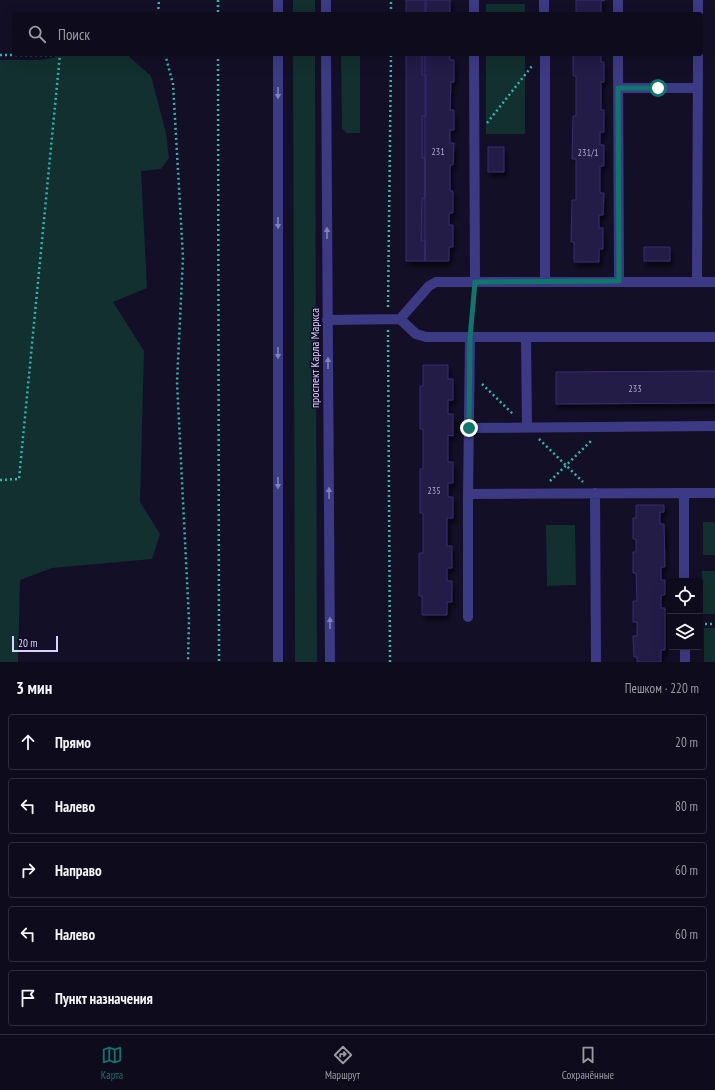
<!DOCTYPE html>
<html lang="ru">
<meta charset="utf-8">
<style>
:root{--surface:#0e0b1c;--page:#1c1929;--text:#f1f3f6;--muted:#9b9ba3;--line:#2e2b3b;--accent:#0f766e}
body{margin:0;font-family:"PT Sans Narrow",sans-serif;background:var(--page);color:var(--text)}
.controls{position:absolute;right:12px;bottom:12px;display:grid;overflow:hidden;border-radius:4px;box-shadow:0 4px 16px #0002}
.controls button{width:36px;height:36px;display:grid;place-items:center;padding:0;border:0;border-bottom:1px solid var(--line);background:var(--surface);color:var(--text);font:20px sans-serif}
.scale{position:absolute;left:12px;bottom:10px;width:46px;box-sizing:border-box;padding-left:4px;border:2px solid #d9d4ff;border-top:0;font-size:11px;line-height:14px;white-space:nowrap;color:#d9d4ff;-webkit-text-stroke:3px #130f26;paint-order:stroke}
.stop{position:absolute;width:12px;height:12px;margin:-9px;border:3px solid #0f766e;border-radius:50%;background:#fff}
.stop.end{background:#0f766e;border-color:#fff;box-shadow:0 1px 4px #0008}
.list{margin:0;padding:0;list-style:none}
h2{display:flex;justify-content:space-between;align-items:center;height:52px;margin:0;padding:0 16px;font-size:17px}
h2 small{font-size:13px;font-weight:400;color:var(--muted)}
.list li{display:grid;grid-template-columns:26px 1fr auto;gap:12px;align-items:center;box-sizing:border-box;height:56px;margin:0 8px 8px;padding:0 8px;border:1px solid var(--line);border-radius:4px}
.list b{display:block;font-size:15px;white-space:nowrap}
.list em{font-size:13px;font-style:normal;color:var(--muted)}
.icon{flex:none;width:22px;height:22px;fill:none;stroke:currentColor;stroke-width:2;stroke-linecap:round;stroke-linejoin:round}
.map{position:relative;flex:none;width:715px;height:662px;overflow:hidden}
.search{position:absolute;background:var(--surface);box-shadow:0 4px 16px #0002;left:12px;right:12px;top:12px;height:44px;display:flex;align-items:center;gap:10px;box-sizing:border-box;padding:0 14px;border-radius:4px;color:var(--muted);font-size:15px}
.sheet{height:372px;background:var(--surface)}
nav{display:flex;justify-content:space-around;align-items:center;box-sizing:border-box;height:56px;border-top:1px solid var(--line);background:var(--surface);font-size:11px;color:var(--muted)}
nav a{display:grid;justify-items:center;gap:2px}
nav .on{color:var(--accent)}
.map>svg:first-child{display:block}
.green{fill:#12302f}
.building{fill:#241b47;stroke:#3b2d73;filter:url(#shadow)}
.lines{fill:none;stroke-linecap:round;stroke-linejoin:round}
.path{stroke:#2fb8b0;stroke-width:2.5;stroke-dasharray:2 3;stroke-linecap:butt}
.minor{stroke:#3d3a85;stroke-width:10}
.oneway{fill:#837fbc}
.route{stroke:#0f766e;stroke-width:5}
.labels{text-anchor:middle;stroke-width:3;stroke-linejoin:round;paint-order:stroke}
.number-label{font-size:10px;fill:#aca6d1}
.street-label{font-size:12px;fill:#d9d4ff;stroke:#130f26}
</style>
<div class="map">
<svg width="715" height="662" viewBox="0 0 715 662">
<defs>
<filter id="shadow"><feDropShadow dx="2.5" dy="4.5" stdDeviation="2" flood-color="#0009"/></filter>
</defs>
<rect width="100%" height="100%" fill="#130f26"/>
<path class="green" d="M293,0H315V14H293Z
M486,4H525V14H486Z
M72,54H126L151,76L166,133L169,158L161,169L141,171L147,288L113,302L144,351L140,502L160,534L152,559L52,568L20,580L18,662H0V60H41Z
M293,54H315L317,662H295Z
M341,54H360V133H347L342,129Z
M486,54H525V134H486Z
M703,522H713L715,524V555H703Z
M546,525H575L576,585L547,586Z
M702,571H715V614H703Z
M704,628H715V662H704Z"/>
<path class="building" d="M406,0H425V14H406Z
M426,0H450V14H426Z
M576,0H605L601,1V14H576Z
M406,54H425V261H406Z
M422,54H450V60H454V82H451L450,110H454V130H450V143H454L453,165H450V191H453V213H449V225H453V247H449V261H425V241H421L422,198H425V158H422V116H426V75H422Z
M573,54H601V62H604V82H601V110H604V132H600V145H604V166H600V193H604L603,215H599V228H603V249H599V262H574V242H571L572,200H576V159H572L573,116H576V76H573Z
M488,147H504V172H488Z
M644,247H670V261H644Z
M423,365H448V379H453V400H448V414H453V436L448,435V462H453V483H448V497H453V518H447V546H452V568H447V581H452V602H447V615H422V596H419V553H423V513H420V469H423V429H420V386H423Z
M715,371V403L556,404V372Z
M636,505H664V512H660V524H664L665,567H661V580H665V595H661V608H665V650H661V662H637V657H634L633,636H637V622H633V601H637L636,573H633V552H636V539H633V518H636Z"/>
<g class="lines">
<path class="path" d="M218,0V14
M158,14L159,0
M391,14V0
M165,54L173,84L183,257L177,382L189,620L188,662
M218,54L219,662
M0,55H60
M487,123L532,66
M388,307L391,54
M471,325L474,294
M388,330L390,662
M482,384L514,415
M539,439L583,482
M0,480L19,479L60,54
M550,481L592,440
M700,624H715"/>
<path class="minor" d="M326,0V14
M474,0V14
M544,0V14
M618,0V14
M278,14V0
M698,14V0
M326,54L330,662
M474,54L475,282
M545,54V281
M618,54L619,281
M618,88H698
M697,281L698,54
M400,319L416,334L426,337H715
M327,320L400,319L429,286L436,282H715
M526,338L527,427
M469,428L715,426
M595,493L596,662
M684,493H715
M468,494L684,493V581
M468,617V494L470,338
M685,647V662
M278,662V54"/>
</g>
<defs><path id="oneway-solid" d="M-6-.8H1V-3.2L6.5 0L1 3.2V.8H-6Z"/></defs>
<g class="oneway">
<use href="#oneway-solid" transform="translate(278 93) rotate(90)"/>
<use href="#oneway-solid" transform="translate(278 223) rotate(90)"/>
<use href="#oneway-solid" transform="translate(327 233) rotate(-90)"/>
<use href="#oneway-solid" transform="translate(278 353) rotate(90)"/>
<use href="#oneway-solid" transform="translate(328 363) rotate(-90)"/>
<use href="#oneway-solid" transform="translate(278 483) rotate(90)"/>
<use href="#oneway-solid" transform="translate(329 493) rotate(-90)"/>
<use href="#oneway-solid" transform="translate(330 623) rotate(-90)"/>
</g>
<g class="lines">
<path class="route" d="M469,428L470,338L475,282L619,281L618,88H658"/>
</g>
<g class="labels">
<g class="number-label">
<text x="438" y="155">231</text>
<text x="588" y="156">231/1</text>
<text x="635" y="392">233</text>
<text x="434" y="494">235</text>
</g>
<g class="street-label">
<text transform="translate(315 358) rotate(-90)" y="4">проспект Карла Маркса</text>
</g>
</g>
</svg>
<div class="controls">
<button><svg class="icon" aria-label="locate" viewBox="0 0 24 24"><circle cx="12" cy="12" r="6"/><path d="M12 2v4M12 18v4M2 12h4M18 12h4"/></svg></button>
<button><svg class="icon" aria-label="layers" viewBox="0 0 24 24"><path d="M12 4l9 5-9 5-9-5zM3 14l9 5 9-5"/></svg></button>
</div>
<div class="scale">20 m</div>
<div class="stop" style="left:658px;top:88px"></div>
<div class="stop end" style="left:469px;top:428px"></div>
<div class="search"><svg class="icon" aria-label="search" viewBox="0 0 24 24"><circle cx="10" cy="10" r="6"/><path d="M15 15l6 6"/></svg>Поиск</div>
</div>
<section class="sheet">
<h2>3 мин<small>Пешком · 220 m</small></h2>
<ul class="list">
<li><svg class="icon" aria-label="ahead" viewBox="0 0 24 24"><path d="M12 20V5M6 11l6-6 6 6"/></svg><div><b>Прямо</b></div><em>20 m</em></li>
<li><svg class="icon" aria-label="left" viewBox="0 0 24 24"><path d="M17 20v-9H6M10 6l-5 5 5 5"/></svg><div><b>Налево</b></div><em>80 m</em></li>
<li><svg class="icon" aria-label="right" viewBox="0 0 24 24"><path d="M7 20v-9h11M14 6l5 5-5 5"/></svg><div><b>Направо</b></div><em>60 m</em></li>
<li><svg class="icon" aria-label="left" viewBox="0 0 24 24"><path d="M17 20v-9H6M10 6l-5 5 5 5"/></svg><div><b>Налево</b></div><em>60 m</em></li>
<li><svg class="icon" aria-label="arrive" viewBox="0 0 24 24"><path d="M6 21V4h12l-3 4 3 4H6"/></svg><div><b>Пункт назначения</b></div></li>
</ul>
</section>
<nav>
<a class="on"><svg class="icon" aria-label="map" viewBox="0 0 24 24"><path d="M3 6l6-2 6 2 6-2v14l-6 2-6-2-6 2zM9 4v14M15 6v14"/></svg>Карта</a>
<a><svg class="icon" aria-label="directions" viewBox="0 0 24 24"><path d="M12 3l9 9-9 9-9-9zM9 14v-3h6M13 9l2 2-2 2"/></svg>Маршрут</a>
<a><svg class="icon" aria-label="saved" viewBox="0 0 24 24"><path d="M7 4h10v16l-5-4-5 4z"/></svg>Сохранённые</a>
</nav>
